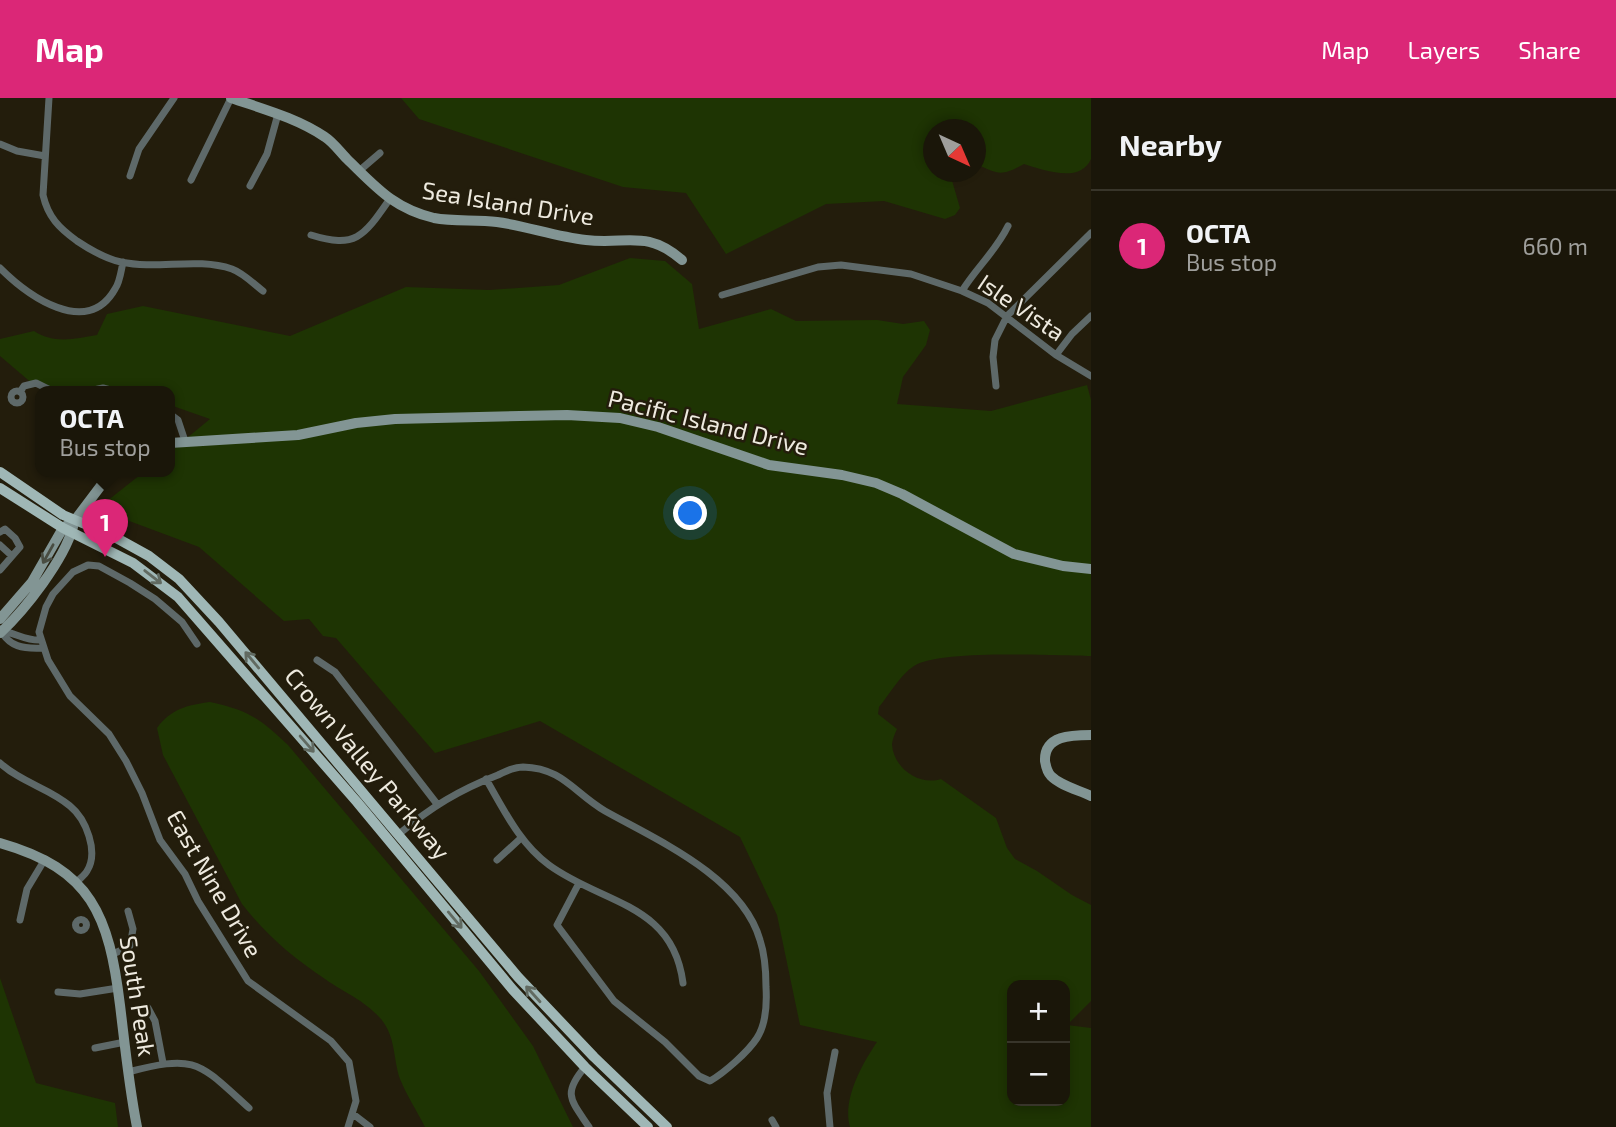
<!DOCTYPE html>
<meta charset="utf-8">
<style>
:root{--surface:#1a1609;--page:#272317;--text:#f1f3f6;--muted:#9f9f9c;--line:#38352a;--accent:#db2777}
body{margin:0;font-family:"Exo 2",sans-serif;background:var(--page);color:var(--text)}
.controls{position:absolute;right:21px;bottom:21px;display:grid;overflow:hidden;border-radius:14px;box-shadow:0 4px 10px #0003}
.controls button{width:63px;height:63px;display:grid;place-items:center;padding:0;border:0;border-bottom:2px solid var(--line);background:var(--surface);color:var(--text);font:35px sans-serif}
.compass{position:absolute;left:923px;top:21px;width:63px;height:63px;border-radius:50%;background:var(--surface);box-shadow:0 4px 10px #0003;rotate:136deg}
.you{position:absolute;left:691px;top:416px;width:24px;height:24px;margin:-18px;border:5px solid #fff;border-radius:50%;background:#1a73e8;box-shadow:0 0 0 10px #1a73e833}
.badge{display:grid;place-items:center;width:46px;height:46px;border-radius:50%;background:var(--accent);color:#fff;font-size:23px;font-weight:700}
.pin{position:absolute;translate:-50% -58px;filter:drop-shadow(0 2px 4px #0008)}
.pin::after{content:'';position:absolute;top:37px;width:24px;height:21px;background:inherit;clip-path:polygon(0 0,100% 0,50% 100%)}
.popup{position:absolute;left:35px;top:288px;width:140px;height:91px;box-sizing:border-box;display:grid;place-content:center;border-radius:14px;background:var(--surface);filter:drop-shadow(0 2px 5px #0005);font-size:23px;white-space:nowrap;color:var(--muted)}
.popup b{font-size:26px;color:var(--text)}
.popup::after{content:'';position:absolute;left:50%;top:100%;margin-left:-14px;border:14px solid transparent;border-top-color:var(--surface)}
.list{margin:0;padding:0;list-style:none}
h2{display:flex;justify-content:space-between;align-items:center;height:91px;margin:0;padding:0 28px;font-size:30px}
h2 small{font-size:23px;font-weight:400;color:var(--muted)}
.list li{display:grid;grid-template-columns:46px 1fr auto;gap:21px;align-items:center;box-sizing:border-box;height:112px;padding:0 28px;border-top:2px solid var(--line)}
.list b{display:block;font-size:26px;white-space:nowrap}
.list p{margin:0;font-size:23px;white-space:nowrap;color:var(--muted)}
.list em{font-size:23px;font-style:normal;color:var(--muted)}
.map{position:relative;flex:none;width:1091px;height:1029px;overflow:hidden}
header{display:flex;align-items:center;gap:42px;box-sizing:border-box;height:98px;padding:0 35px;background:var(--accent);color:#fff}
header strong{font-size:33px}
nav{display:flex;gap:38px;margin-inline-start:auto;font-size:24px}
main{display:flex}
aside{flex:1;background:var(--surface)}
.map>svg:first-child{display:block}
.green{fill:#1e3403;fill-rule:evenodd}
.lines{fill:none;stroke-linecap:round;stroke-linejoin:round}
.street{stroke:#5e6969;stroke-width:7}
.secondary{stroke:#829594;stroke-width:10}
.primary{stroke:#9fb7b6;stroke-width:10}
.oneway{stroke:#494d42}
.oneway2{stroke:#616a61}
.labels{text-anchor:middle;stroke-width:5;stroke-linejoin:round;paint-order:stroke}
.street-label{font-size:24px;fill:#eeeadf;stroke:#231d0c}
</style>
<header>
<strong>Map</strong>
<nav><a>Map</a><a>Layers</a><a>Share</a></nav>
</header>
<main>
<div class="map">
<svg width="1091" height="1029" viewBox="0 0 1091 1029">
<rect width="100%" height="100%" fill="#231d0c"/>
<path class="green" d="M401,0H1091V61C1080,86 1044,72 1024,66C1001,79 998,76 976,66V32H934V74H956L951,79L960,110L955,117L945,121L884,103L826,106L726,156L686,95L623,89L419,21Z
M630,160L665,163L692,186L699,231L771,211L796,223L877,222L903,226L924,223L930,232L926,247L903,279L897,306L991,313L1087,287L1091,302V558C1054,558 940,551 914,568C900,577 889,597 879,609L878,616L897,631C895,635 892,643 892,647C894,671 920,688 941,681L996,720L1007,750L1015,761L1037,773L1072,797L1091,807V903L1067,927L1091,930V1029H850C842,1002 862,966 877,944L800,927L777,817L740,739L540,623L435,655L336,540L323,538L309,521L284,523L199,449L97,411L145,373H170V354L210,321L170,307V293H86L34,287L0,258V241L34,233C54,246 74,241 97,237L107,216L143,208L290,238L406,189L489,192L559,187ZM1012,887H1065V1003H1012Z
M210,604C250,613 259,620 288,647L479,873L533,948L573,1029H425C417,1013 407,998 400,981C393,961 396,939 381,921C363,901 346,896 325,881C293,860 265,836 242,806L163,657L157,630C171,611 187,607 210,604Z
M0,880L36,985L115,1005L118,1029H0Z"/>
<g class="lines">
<path class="street" d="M49,0L43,97C48,119 59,130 77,143C89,151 106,161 121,164C158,172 196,159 232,171C243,175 254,186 263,193
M0,46L17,53L45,58
M359,73L380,55
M130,78L139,51L174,0
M191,82L231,0
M250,88L267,56L278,16
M311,137C356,151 364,138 389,102
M0,170C27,197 87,241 115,191C120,184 121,173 123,164
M962,193C976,170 996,153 1008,128
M722,197L818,169L841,167L911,176L962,193L988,205L1056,257L1091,278
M1056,257L1072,236L1091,218
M996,288L993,259L995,242L1007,218L1091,135
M11 299a6 6 0 1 1 12 0a6 6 0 1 1-12 0Z
M89,293L103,290L114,293
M20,294L24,288L36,285L52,293
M170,316L178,322L185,343
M0,434L5,431L15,440L20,449L0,472
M0,447L12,458
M0,531C9,549 23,551 43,550
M2,533C16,535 26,543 41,542
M197,546L182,524L155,501L130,485L99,468L88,467L73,474L53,496L46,509L39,534L48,562L70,598L109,636L126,663L142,695L160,742L185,776L198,803L248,883L331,943L349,964L356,1003L348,1029
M317,562L335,574L437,706
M0,665C22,685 49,690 70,708C86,721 99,754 87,773C85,777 79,781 76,785
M486,681C504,712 520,746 549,767C602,806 673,805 683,885
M399,736C431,709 459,692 498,677C506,673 514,669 523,669C563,670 574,695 605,713C657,742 742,779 760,842C765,857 766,873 766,889C767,906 766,926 757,940C748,954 724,975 710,983L699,978L665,944L614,903L557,827L579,785
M497,762L521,740
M75.5 827a5.5 5.5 0 1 1 11 0a5.5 5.5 0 1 1-11 0Z
M20,822L27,791L45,761
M113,856L130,848L133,831L128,813
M58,894L80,896L118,890
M148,910L155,923L163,965
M95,950L125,944
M585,969C562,996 571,1002 589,1029
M128,974C197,956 198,964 249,1010
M353,1016L370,1029
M772,1022L776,1029
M830,1029L827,995L835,954"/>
<path class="secondary" d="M231,0C263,11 297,20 325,39C333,44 340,54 347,61C376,89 393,110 434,120C454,124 477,121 497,124C527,128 556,139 586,142C626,147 646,131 682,162
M170,345L298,337L356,325L395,321L567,317L620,320L658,329L769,367L842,377L876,385L902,396L1014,456L1063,468L1091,471
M0,521L32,484L63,430L75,422L112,373
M0,535C25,512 64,462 73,429
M1091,637C1072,637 1044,637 1045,663C1046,669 1047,674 1051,678C1061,688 1079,692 1091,698
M0,745C92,771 109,818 120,907C125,948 129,989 137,1029"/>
<path class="primary" d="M0,374L63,417L111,437L149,458L179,481L219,524L518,879L594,959L667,1029
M0,390L63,430L133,465L178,499L357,704L513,892L585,969L648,1029"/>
</g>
<defs><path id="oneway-shaft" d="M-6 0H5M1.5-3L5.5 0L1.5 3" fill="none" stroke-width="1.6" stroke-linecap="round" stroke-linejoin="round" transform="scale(1.75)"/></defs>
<use class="oneway" href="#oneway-shaft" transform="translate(48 456) rotate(119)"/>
<g class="oneway2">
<use href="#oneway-shaft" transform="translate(153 479) rotate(38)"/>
<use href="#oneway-shaft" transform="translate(252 562) rotate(-130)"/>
<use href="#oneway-shaft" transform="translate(307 646) rotate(49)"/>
<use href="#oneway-shaft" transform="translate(455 822) rotate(50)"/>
<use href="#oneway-shaft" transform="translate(533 896) rotate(-132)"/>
</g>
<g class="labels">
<g class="street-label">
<text transform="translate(508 106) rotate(9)" y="8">Sea Island Drive</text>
<text transform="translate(1021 210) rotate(34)" y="8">Isle Vista</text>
<text transform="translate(708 325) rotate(14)" y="8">Pacific Island Drive</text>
<text transform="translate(367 666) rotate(50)" y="8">Crown Valley Parkway</text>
<text transform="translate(214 786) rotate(60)" y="8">East Nine Drive</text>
<text transform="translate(137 898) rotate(81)" y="8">South Peak</text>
</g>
</g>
</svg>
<div class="controls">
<button>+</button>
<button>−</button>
</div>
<svg class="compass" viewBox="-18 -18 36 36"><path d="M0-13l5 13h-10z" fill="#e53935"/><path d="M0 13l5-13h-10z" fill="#9f9f9c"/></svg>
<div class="you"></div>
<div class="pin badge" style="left:105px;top:459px">1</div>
<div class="popup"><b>OCTA</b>Bus stop</div>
</div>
<aside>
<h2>Nearby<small></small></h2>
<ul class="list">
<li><span class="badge">1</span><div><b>OCTA</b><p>Bus stop</p></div><em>660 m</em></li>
</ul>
</aside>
</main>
